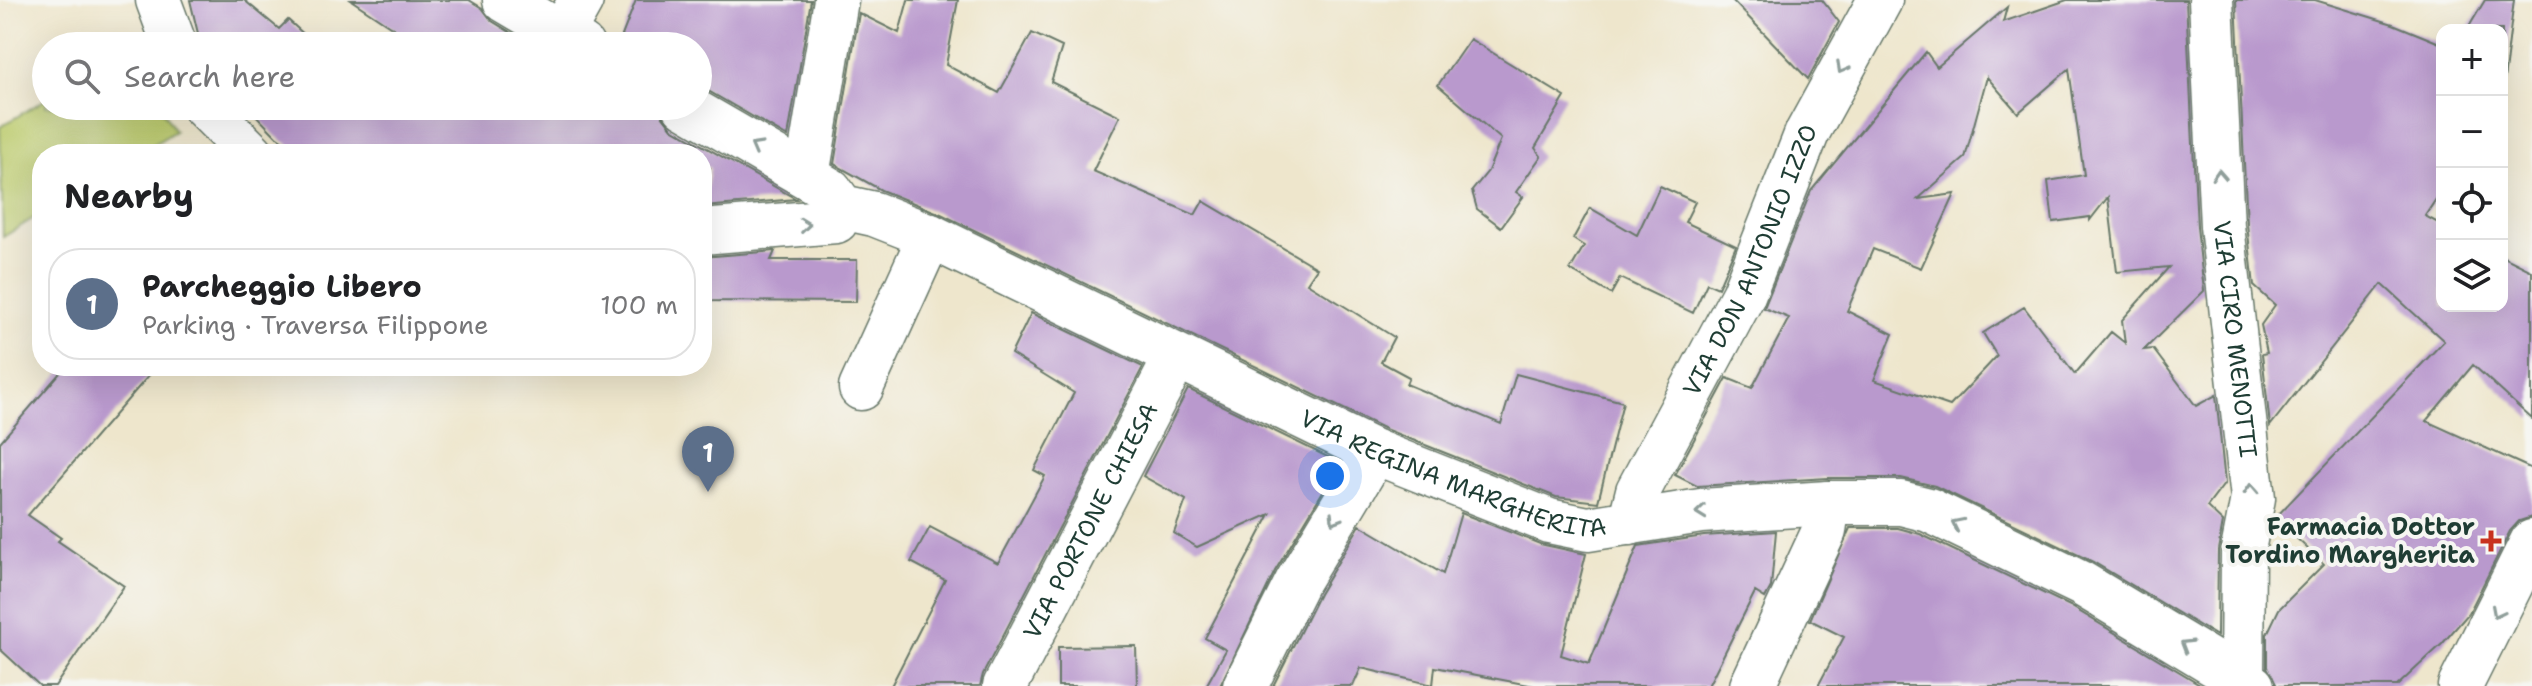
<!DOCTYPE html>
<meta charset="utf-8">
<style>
:root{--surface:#fff;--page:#f6f6f6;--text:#202124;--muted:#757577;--line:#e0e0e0;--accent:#c8321e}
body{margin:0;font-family:"Shantell Sans",sans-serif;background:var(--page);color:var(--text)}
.controls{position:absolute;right:24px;top:24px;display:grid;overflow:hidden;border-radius:16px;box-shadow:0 8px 32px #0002}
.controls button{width:72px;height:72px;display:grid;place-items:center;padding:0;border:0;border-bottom:2px solid var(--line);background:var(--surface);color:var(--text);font:40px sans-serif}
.you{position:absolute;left:1330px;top:476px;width:28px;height:28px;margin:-20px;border:6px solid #fff;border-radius:50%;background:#1a73e8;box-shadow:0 0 0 12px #1a73e833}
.badge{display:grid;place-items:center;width:52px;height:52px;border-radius:50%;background:var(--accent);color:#fff;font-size:26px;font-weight:700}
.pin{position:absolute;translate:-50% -66px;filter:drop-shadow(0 2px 4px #0008)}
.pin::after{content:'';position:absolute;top:42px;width:28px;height:24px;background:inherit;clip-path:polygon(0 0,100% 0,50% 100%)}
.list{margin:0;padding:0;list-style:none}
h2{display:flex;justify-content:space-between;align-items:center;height:104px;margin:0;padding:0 32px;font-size:34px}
h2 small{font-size:26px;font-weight:400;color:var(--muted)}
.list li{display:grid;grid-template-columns:52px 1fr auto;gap:24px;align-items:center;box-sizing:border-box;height:112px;margin:0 16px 16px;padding:0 16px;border:2px solid var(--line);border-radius:32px}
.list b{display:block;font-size:30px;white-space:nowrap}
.list p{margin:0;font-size:26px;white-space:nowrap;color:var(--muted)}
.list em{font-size:26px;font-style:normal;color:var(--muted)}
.icon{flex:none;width:44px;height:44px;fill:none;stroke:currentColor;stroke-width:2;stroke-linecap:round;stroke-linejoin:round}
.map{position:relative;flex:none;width:2532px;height:686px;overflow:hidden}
.search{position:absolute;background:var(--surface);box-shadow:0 8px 32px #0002;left:32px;top:32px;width:680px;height:88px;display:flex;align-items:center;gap:20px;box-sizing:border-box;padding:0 28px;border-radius:44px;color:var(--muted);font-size:30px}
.panel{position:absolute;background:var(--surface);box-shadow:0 8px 32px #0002;left:32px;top:144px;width:680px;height:232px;border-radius:32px}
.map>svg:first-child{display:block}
.green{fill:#bbca6c;stroke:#6d8450;stroke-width:2}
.building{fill:#b999cd;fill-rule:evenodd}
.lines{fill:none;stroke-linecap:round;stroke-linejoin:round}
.minor-casing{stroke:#677869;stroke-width:47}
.minor{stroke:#fff;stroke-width:44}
.oneway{stroke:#8f9e9a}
.poi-dot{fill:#c8321e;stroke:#f6f6f2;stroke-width:3}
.labels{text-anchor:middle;stroke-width:8;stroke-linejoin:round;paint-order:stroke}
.street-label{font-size:24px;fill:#1f3d34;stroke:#f6f6f2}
.poi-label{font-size:24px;font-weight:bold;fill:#1f3d34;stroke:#f6f6f2;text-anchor:end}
</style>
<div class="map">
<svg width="2532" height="686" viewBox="0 0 2532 686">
<rect width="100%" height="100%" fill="#f6f6f2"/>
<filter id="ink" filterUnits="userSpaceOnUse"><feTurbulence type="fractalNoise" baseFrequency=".0125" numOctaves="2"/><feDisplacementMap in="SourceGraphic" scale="16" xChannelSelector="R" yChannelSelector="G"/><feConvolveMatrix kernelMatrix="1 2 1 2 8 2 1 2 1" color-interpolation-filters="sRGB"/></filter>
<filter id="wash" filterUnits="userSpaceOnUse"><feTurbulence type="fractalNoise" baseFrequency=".006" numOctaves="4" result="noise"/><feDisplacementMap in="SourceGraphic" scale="32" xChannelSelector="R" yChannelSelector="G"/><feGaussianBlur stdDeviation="1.8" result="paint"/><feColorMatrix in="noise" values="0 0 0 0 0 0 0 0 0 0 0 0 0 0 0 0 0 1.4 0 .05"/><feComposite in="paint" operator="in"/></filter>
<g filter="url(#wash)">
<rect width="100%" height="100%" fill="#eee6cc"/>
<path class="green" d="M46,99V106H160L175,131L138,154H42V213L3,237L0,127Z"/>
<g id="blocks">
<path class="building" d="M190,0H244L279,29L288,20L317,46H201Z
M351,0H469L482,8L492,21L533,46H403L408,38Z
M636,0H811L788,137L698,85V46H618Z
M908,0H958L946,65L999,93L1032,33L1062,47L1051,82L1120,116L1093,171L1195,215L1203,201L1317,268L1307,283L1394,337L1381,362L1409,377L1406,384L1501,424L1516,374L1623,402L1598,502L1556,497L1385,429L941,214L881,190L834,164L859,13L899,33Z
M1732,0H1822L1839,22L1808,79Z
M2067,0H2186L2197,227L2204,291L2144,350L2153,349L2196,406L2216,395L2225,483L2207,507L2223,522L2218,550L2217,636L2093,562L1935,486L1901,478H1828L1697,486L1675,475L1727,378L1752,388L1789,318L1764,308L1811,191L1926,52L1937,67L2007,7L2003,22ZM2069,69L2084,175L2048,181L2053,222L2090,217V220L2108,197L2117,272L2169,267L2122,320L2125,343L2111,332L2075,374L2024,307L1983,333L1997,356L1950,406L1874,380L1893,334L1847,311L1873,249L1921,268L1955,194L1918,199L1965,158L1987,77L2018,113Z
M2236,0H2315L2393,24L2442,44V190L2425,216L2442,225V306H2502V256L2532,271V419L2473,365L2426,421L2532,469V517L2519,521L2510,531L2469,613L2442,644L2397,686H2277L2267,667V634L2279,609L2324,564L2275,518L2444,341L2382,284L2270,426L2262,354L2267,353L2261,325L2275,305L2254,286L2247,224Z
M2485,0H2514L2502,96V30H2467Z
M1470,39L1565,97L1535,148L1541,156L1516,192L1523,197L1501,227L1477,209L1472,191L1488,171L1501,139L1438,85Z
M247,106H655L672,128L796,199L704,207L710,168L702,165V154H302L276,136Z
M1660,186L1695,202L1685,222L1736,246L1718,288L1707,283L1693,313L1620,278L1611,294L1570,270L1584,246L1573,239L1590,208L1637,235Z
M775,251L771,260H857L856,302L702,301V257Z
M1031,313L1143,367L983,674L980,686H891L945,580L911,562L930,527L998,563L1045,476L1034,470L1074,393L1011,354Z
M66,366H157L28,515L61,538L58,541L124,586L55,686H40L0,649V442Z
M1188,389L1340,463L1275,571L1220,686H1206L1226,650L1205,638L1270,514L1197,547L1174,533L1186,500L1143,476Z
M1461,513L1540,544L1586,554L1561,655L1589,664L1638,546L1704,536L1776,531L1771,587L1765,598L1755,592L1708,686H1534L1435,667L1433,685L1361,668L1353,686H1273L1319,594L1360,525L1443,574Z
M1850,528H1898L1920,534L2070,606L2203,686H1818L1844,637L1810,620Z
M1136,646L1137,686H1058V647Z"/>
</g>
</g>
<g filter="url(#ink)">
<use href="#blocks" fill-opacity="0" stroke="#677869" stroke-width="2"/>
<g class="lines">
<defs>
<g id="minor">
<path d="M158,0L175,46"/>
<path d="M505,0L582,46"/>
<path id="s1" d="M2211,0L2222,226L2253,498L2243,550L2242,678"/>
<path d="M562,34L581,0"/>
<path d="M204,106L252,154"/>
<path id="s2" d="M685,106L830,190L842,207L874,214L930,236L1375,452L1549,521L1588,529L1701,511L1828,503H1901L1929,510L2082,584L2252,686"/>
<path d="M807,176L836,0"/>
<path d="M702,232L836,221L842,207"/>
<path d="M861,388L930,236"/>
<path id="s3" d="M1630,523L1638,491L1743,295L1807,133L1880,0"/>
<path id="s4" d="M1005,686L1176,357"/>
<path d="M1245,686L1297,582L1375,452"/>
<path d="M1752,686L1824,531L1828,503"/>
<path d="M2460,686L2532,542"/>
</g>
</defs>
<use href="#minor" class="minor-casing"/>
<use href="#minor" class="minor"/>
</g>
<defs><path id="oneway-chevron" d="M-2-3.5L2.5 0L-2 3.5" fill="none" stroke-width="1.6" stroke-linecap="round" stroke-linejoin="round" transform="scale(2)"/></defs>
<g class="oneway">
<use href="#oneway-chevron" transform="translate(1842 68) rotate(119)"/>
<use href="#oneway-chevron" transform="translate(756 147) rotate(-151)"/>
<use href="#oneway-chevron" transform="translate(2219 175) rotate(-93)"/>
<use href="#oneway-chevron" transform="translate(805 225) rotate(-6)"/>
<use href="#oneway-chevron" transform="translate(2251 489) rotate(-93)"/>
<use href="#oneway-chevron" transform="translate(1701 512) rotate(174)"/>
<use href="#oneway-chevron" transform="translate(1335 519) rotate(121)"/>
<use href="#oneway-chevron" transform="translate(1957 524) rotate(-154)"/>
<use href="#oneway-chevron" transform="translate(2497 612) rotate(117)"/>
<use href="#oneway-chevron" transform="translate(2186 645) rotate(-149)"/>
</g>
</g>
<path class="poi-dot" d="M2487 529h8v8h8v8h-8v8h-8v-8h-8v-8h8z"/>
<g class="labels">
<g class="street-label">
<text dy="8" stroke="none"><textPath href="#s3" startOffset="290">VIA DON ANTONIO IZZO</textPath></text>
<text dy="8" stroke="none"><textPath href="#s1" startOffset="340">VIA CIRO MENOTTI</textPath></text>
<text dy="8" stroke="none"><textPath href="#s2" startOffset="858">VIA REGINA MARGHERITA</textPath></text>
<text dy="8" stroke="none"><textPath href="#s4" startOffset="186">VIA PORTONE CHIESA</textPath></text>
</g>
<g class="poi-label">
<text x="2475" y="535">Farmacia Dottor<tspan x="2475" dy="28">Tordino Margherita</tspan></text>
</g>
</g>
</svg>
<div class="controls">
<button>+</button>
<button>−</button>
<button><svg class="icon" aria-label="locate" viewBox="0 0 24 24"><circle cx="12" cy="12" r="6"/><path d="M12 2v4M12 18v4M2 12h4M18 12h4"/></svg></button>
<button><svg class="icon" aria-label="layers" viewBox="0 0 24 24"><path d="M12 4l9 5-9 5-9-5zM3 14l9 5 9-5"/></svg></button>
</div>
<div class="you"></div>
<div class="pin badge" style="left:708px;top:492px;background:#5c6f8a">1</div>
<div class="search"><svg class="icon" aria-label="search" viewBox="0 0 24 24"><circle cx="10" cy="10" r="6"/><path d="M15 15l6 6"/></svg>Search here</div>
<section class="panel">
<h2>Nearby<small></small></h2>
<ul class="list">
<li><span class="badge" style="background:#5c6f8a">1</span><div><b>Parcheggio Libero</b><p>Parking · Traversa Filippone</p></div><em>100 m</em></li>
</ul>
</section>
</div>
